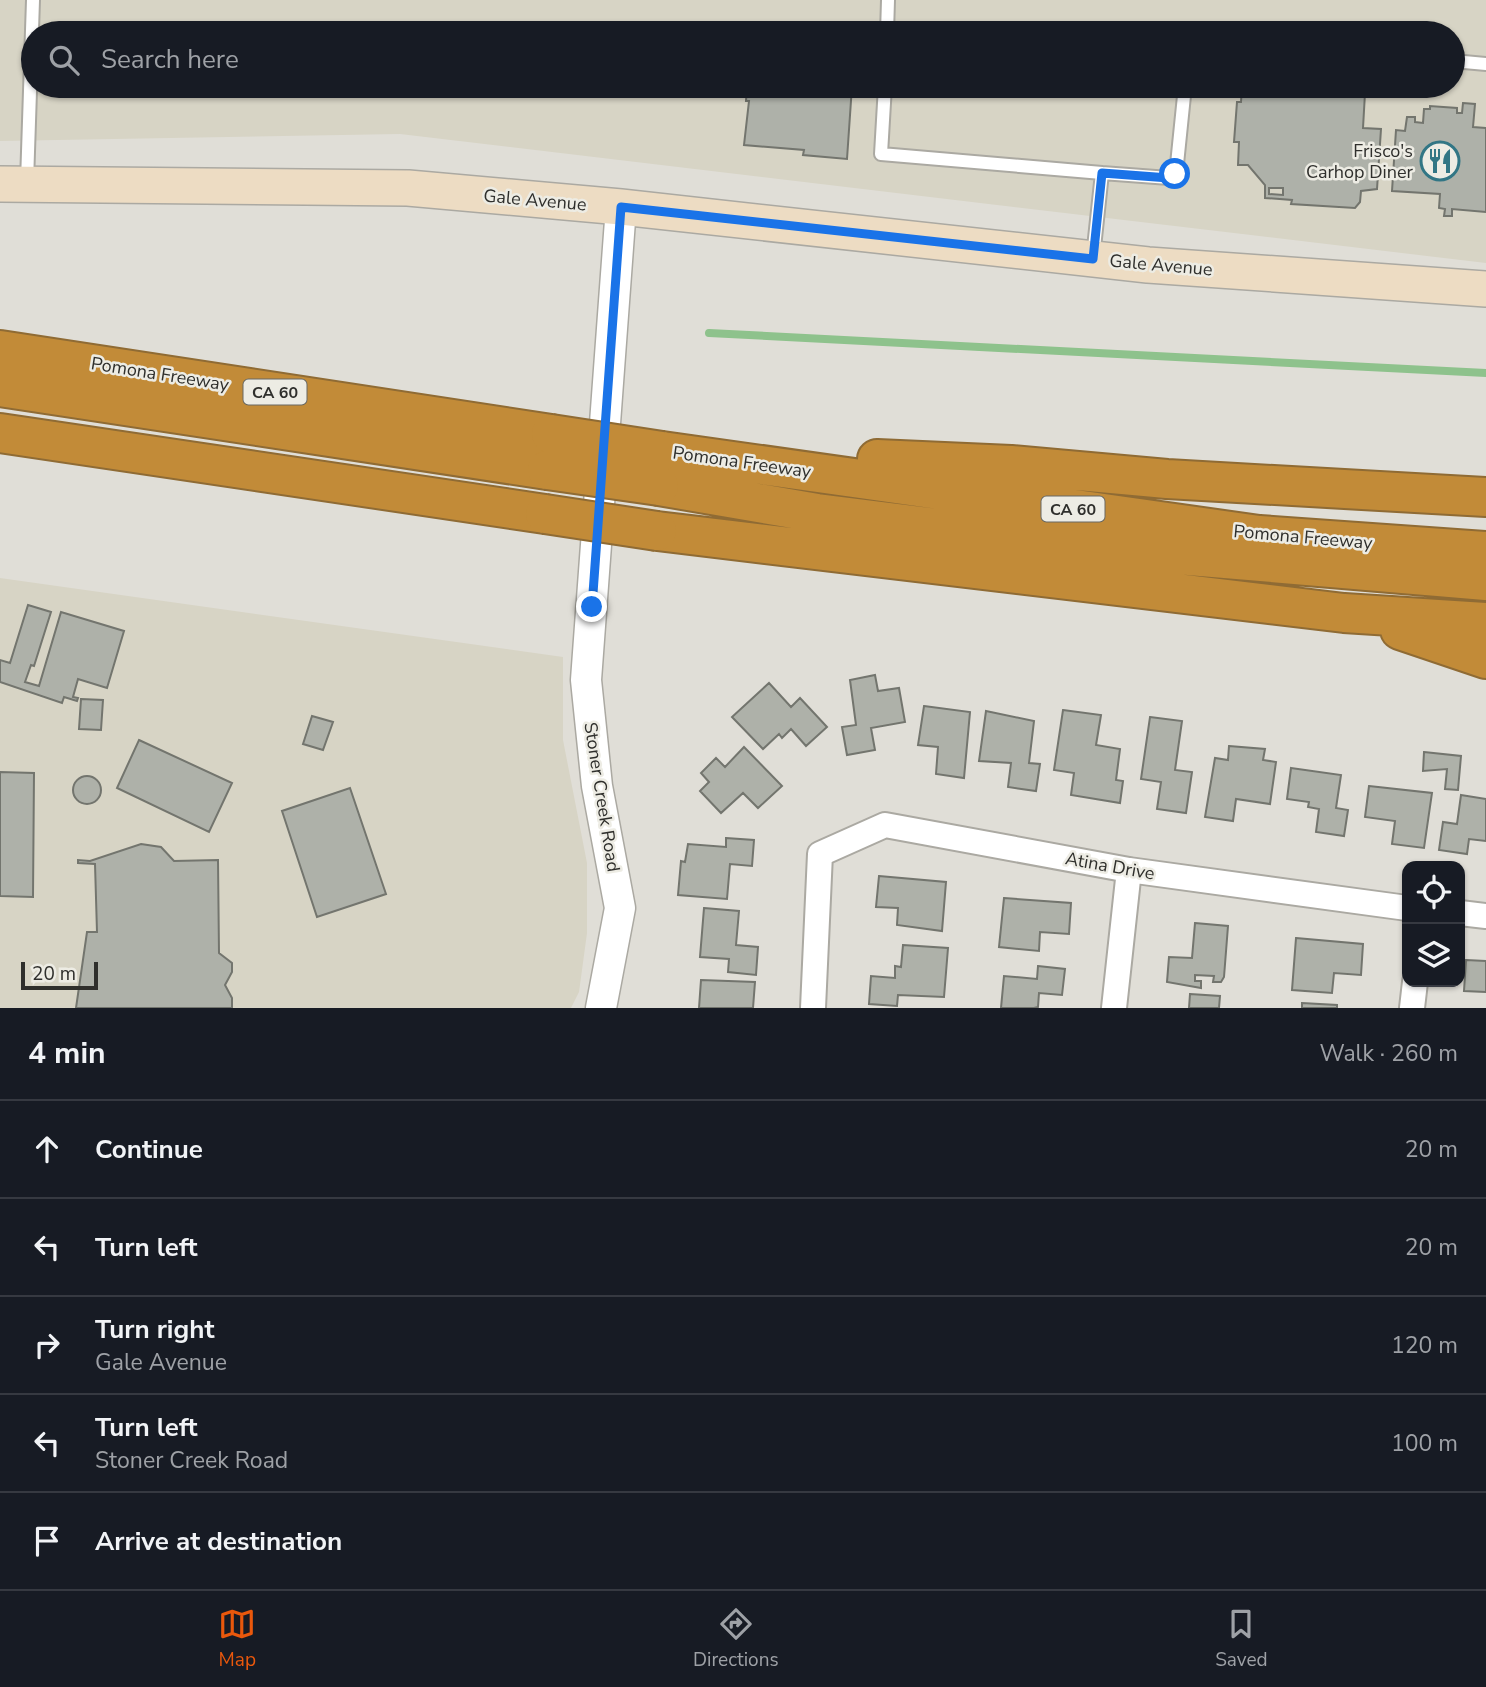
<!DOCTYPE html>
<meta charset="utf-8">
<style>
:root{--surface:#171b24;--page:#20242c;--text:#f1f3f6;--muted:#9ea1a6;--line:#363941;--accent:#ea580c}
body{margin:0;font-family:"Nunito Sans",sans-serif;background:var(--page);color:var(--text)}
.controls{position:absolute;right:21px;bottom:21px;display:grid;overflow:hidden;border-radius:14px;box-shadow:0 2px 5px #0004}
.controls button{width:63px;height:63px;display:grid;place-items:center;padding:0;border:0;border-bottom:2px solid var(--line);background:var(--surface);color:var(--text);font:35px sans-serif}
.scale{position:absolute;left:21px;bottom:18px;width:77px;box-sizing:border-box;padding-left:7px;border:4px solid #2f2f2c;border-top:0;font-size:19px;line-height:24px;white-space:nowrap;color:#2f2f2c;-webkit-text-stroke:5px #edece4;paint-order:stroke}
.stop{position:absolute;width:21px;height:21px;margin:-16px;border:5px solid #1a73e8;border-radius:50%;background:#fff}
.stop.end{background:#1a73e8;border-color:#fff;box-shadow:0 2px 7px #0008}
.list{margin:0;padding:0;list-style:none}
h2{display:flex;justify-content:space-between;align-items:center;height:91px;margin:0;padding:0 28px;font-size:30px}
h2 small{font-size:23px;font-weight:400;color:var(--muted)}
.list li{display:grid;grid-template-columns:46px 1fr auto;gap:21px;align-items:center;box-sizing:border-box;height:98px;padding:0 28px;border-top:2px solid var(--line)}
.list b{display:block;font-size:26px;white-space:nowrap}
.list p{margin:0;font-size:23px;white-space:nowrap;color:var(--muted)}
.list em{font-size:23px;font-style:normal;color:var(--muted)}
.icon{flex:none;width:38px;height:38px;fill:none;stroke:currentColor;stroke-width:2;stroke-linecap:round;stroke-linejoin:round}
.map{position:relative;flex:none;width:1486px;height:1008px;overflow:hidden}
.search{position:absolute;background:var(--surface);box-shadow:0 2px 5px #0004;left:21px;right:21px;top:21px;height:77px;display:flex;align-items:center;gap:18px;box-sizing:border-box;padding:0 24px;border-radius:38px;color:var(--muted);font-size:26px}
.sheet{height:581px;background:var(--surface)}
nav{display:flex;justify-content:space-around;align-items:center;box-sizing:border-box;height:98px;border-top:2px solid var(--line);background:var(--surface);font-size:19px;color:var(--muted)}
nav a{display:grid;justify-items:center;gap:4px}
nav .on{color:var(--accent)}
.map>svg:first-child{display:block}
.built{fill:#d7d4c5;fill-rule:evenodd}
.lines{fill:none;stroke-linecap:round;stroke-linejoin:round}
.stream{stroke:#8ec28c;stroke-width:8}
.building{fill:#aeb1a9;stroke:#73756e;stroke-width:2;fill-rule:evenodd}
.service-casing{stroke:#aba9a2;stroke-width:16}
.minor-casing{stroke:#aba9a2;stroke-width:28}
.tertiary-casing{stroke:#aba9a2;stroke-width:33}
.secondary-casing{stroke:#aba9a2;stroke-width:38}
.motorway-casing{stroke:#8f6b34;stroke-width:42}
.service{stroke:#fff;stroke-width:12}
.minor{stroke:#fff;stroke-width:24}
.tertiary{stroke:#fff;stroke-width:30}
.secondary{stroke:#eddcc3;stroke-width:35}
.motorway{stroke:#c28b38;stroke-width:38}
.motorway-bridge-casing{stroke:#8f6b34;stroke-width:42;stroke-linecap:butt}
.motorway-bridge{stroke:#c28b38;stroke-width:38}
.route{stroke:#1a73e8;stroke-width:9}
.labels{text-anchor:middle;stroke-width:5;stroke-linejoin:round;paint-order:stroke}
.shield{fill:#edece4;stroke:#686863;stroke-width:2}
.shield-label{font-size:16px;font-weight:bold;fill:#2f2f2c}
.poi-label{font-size:18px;fill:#2f2f2c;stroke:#edece4;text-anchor:end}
.street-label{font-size:18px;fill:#2f2f2c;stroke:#edece4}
</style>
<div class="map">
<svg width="1486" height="1008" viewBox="0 0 1486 1008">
<rect width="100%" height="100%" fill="#e0ded7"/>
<path class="built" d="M0,0H1486V263L400,134L0,141ZM33,33H1453V86H33Z
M0,578L563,657V740L587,863V933L579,992L571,1008H0Z"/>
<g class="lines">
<path class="stream" d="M709,333L1486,373"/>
</g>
<path class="building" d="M811,22L857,25L856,33H753V24L810,30Z
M747,86H852L847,159L803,155L804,150L744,145L749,101H746Z
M1242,86H1383L1382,94L1365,93L1363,128L1381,129L1377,189L1361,191L1360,202L1355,208L1291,204L1292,200L1265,198V185L1248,165H1238L1239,142H1234L1237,102H1241ZM1269,188H1283V195L1269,194Z
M1463,103L1475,104L1473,127L1486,128V212L1452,209V216H1444L1445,209L1439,208L1440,194L1392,191L1396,130L1405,131L1407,117H1415V122L1423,123L1424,109H1430V106L1457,108V113H1462Z
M28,605L51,612L34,666L31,665L25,682L39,686L61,612L124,631L107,688L78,679L73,697L78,698L77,701L64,697L62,703L0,682V660L10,663Z
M875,675L878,691L899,688L905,722L871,728L875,750L847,755L842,727L856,725L850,680Z
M769,683L791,707L800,698L827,727L806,746L791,729L782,738L779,734L763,749L732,717Z
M81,699L103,700L101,730L79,729Z
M924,706L970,712L964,778L936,774L938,747L918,745Z
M1063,710L1101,715L1096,745L1120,749L1116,780L1123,781L1120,803L1071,795L1074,773L1054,770Z
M986,711L1034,721L1029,763L1040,764L1036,791L1008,787L1011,763L979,761Z
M312,716L333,722L323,750L303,744Z
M1150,717L1182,721L1175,770L1192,772L1186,813L1157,809L1161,782L1141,779Z
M139,740L232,783L209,832L117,788Z
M1229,746L1265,749L1263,760L1276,762L1270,804L1236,799L1233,821L1205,817L1215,758L1228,760Z
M744,747L782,786L758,808L743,793L721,813L700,791L709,782L701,773L716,758L725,767Z
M1424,752L1461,756L1458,790L1445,789L1447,769L1423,771Z
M1291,768L1341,775L1336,808L1348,810L1344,836L1316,832L1319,809L1308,807L1309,802L1287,799Z
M0,772L34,773L33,897L0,896Z
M73 790a14 14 0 1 1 28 0a14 14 0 1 1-28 0Z
M1369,786L1432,793L1424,848L1392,844L1395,821L1365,817Z
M350,788L386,894L317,917L282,811Z
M1461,795L1486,799V841L1469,839L1467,854L1439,850L1443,822L1457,824Z
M726,838L754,840L752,866L730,864L727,899L678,895L681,861L685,862L688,844L726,847Z
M141,844L161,847L174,861L218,860L219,953L232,963V972L225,985L232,998V1008H76L87,932H97L95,864L78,863V860L90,861Z
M879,876L946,882L942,931L897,925L898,908L876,907Z
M1004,898L1071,903L1069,934L1040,932L1039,951L999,947Z
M704,908L739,911L736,945L758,947L756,975L728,972L729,959L700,957Z
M1195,923L1228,926L1224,977L1221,982H1213L1214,976L1195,975V981H1201V988L1167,982L1169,957L1192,958Z
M1296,938L1363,944L1361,975L1334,973L1332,993L1292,990Z
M903,945L948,948L944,997L898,995L897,1006L869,1004L871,976L895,978V966L901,967Z
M1466,960L1486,961V992L1464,991Z
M1038,966L1065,969L1062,995L1039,993L1038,1007L1034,1008H1001L1004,976L1037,979Z
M701,980L755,982L753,1008H699Z
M1190,994L1220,996L1219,1008H1189Z
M1302,1003L1337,1005V1008H1302Z"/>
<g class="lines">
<defs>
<path id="service" d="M887,33L888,0
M1453,61L1486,64
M885,86L881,154L1102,173
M27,182L33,0
M1093,257L1102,173L1169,178L1176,174L1185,86"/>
<path id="minor" d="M1460,913L1486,916
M813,1008L820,854L885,825L1129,870L1407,908
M1114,1008L1129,870
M1412,1008L1415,982"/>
<path id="tertiary" d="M601,1008L620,908L597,786L586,680L621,207"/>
<path id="secondary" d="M0,184L408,188L621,207L1148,265L1486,289"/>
<path id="motorway" d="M0,350L551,434
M0,387L547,470
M0,433L545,514
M662,451L1259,535L1486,551
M877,459L1011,465L1167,479L1486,497
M659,486L817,513L1105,549L1486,581
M657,531L1344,613L1486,622
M1400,630L1486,659"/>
</defs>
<use href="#service" class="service-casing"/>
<use href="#minor" class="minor-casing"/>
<use href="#tertiary" class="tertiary-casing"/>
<use href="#secondary" class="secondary-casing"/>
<use href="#motorway" class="motorway-casing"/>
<use href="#service" class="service"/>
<use href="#minor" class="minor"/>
<use href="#tertiary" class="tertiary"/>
<use href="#secondary" class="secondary"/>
<use href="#motorway" class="motorway"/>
<defs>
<path id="motorway-bridge" d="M551,434L662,451
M547,470L659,486
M545,514L657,531"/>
</defs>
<use href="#motorway-bridge" class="motorway-bridge-casing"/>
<use href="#motorway-bridge" class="motorway-bridge"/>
</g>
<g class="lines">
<path class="route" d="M592,607L621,207L1093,259L1102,173L1169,178L1175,174"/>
</g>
<defs>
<symbol id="restaurant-ring" viewBox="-11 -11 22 22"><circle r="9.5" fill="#edece4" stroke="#327685" stroke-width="1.5"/><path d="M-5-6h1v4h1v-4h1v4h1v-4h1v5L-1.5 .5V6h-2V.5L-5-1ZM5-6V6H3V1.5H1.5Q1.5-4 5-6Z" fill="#327685"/></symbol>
</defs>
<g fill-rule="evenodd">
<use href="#restaurant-ring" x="1418" y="139" width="44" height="44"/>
</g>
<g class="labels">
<g class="shield">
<rect x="243.5" y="379.5" width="63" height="25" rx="5"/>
<rect x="1041.5" y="496.5" width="63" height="25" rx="5"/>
</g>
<g class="shield-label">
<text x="275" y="398">CA 60</text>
<text x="1073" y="515">CA 60</text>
</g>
<g class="poi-label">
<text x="1413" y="157">Frisco's<tspan x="1413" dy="21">Carhop Diner</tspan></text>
</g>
<g class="street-label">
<text transform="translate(535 200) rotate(5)" y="6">Gale Avenue</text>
<text transform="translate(1161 265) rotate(5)" y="6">Gale Avenue</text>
<text transform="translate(160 374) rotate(9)" y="6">Pomona Freeway</text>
<text transform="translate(742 462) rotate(8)" y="6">Pomona Freeway</text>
<text transform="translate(1303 537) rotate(5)" y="6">Pomona Freeway</text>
<text transform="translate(602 797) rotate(81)" y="6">Stoner Creek Road</text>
<text transform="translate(1110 866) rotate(10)" y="6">Atina Drive</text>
</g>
</g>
</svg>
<div class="controls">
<button><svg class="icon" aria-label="locate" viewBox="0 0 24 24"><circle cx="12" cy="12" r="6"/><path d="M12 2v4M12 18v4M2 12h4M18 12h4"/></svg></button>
<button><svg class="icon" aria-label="layers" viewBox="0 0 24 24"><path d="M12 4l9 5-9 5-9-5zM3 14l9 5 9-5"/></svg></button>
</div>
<div class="scale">20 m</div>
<div class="stop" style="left:1175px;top:174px"></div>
<div class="stop end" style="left:592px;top:607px"></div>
<div class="search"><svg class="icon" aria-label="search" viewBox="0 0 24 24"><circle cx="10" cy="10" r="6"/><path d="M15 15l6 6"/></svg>Search here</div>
</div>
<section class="sheet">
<h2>4 min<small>Walk · 260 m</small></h2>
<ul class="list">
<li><svg class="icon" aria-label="ahead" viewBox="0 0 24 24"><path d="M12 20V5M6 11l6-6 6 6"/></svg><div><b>Continue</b></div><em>20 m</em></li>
<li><svg class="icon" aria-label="left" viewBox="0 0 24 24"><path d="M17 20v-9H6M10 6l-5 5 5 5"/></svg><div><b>Turn left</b></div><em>20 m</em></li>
<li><svg class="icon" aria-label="right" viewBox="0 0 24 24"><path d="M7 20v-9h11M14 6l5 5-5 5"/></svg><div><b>Turn right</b><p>Gale Avenue</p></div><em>120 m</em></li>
<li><svg class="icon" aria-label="left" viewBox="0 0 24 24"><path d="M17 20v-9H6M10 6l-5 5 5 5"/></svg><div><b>Turn left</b><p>Stoner Creek Road</p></div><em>100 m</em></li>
<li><svg class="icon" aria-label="arrive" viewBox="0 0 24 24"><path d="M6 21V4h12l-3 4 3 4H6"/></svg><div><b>Arrive at destination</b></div></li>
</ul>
</section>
<nav>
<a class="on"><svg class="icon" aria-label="map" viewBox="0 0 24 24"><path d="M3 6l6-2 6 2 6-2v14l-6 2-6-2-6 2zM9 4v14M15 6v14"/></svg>Map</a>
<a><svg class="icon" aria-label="directions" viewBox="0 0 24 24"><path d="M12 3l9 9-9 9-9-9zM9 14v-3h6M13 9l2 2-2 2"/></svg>Directions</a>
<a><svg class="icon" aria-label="saved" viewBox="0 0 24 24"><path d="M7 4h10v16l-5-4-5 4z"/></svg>Saved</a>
</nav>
